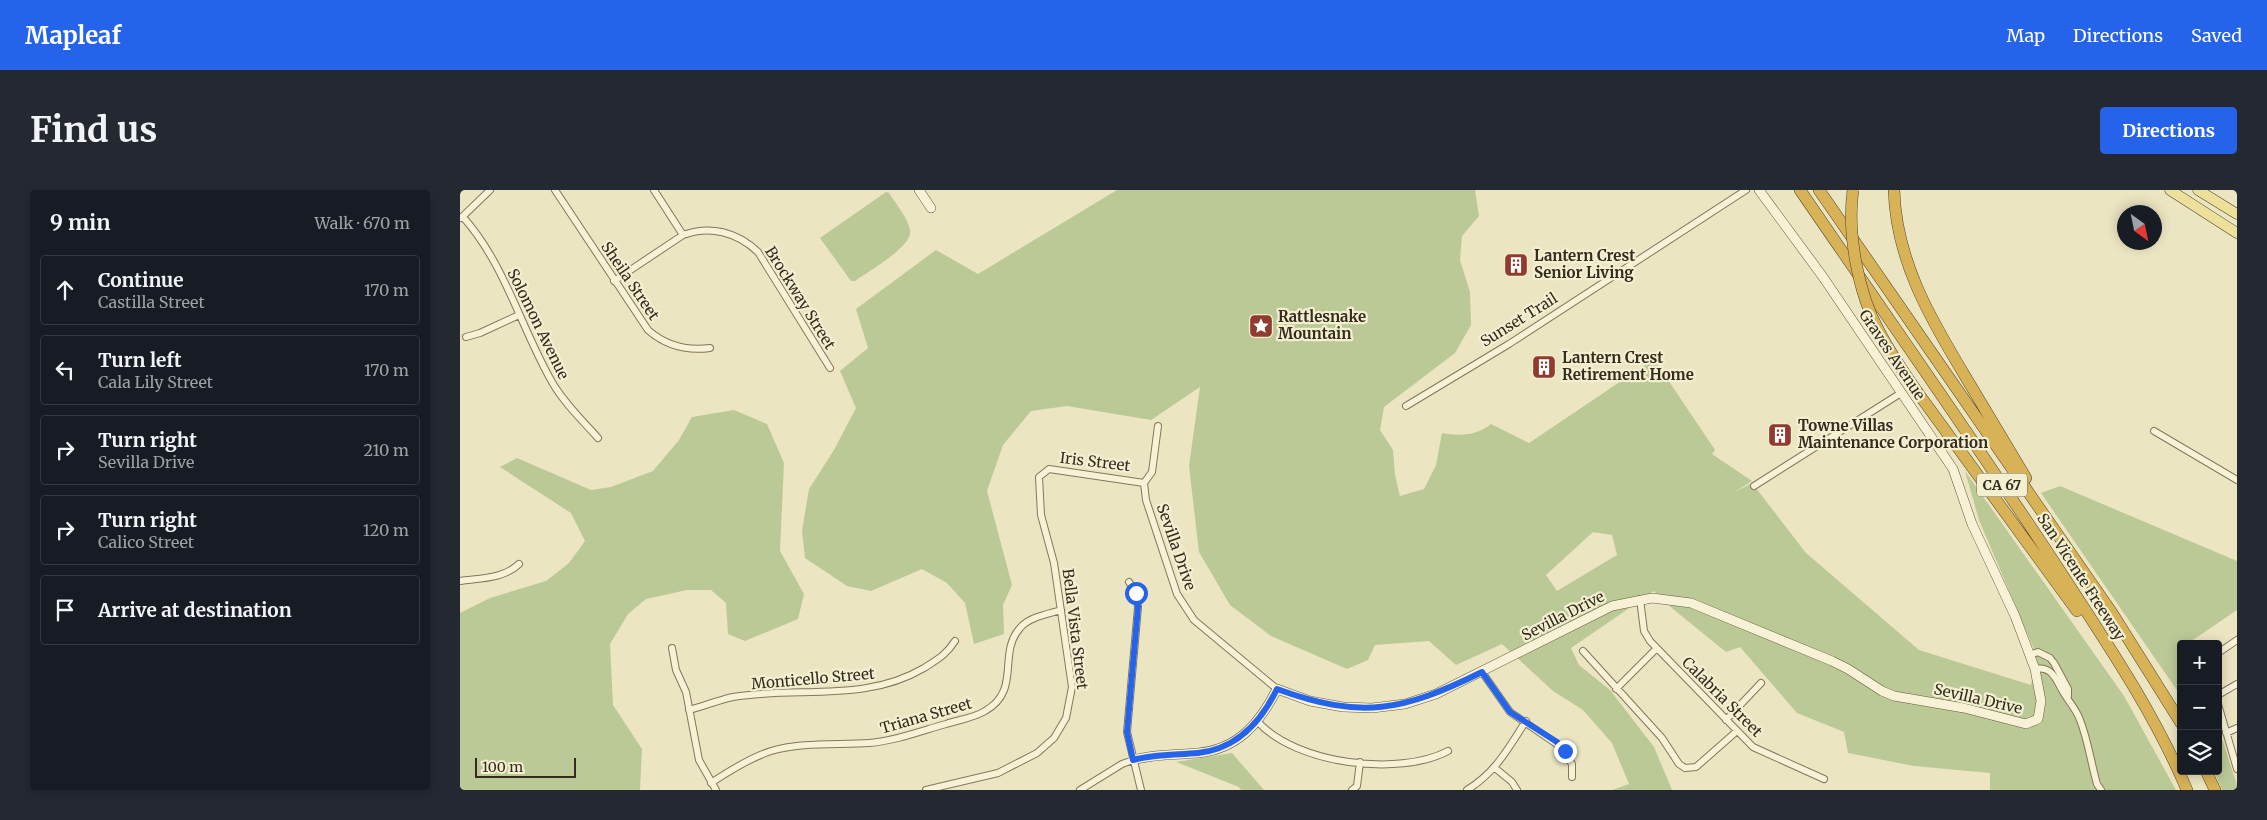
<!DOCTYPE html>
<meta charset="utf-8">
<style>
:root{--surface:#171b24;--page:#242831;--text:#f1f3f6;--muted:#9ea1a6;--line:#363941;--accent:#2563eb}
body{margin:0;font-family:Merriweather,serif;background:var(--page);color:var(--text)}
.controls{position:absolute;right:15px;bottom:15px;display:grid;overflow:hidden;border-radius:5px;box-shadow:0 2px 12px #0003}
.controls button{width:45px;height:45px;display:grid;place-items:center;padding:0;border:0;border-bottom:1px solid var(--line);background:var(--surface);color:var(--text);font:25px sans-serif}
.compass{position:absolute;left:1657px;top:15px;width:45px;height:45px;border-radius:50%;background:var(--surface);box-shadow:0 2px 12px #0003;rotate:147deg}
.scale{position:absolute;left:15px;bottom:12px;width:101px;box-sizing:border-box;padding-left:5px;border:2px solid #352c1e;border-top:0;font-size:14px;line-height:18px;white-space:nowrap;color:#352c1e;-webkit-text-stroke:4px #f3efd1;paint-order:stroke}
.stop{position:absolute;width:15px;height:15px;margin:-11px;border:4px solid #2563eb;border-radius:50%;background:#fff}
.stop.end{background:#2563eb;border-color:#fff;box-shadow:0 1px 5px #0008}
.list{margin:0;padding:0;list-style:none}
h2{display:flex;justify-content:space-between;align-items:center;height:65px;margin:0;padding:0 20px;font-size:21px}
h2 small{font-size:16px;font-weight:400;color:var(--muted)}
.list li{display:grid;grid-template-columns:32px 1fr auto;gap:15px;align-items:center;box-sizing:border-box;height:70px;margin:0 10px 10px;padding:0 10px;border:1px solid var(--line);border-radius:5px}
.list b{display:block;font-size:19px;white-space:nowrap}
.list p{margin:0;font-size:16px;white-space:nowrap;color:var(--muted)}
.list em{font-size:16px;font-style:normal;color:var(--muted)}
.icon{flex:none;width:28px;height:28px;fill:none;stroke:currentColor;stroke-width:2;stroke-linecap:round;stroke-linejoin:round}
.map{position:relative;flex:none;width:1777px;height:600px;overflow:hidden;border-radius:5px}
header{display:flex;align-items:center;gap:30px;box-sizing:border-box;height:70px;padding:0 25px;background:var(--accent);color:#fff}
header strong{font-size:24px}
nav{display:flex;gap:28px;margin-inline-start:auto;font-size:18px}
.intro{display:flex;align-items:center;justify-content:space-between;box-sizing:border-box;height:120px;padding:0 30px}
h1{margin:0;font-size:35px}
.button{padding:12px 22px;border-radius:5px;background:var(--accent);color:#fff;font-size:18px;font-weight:700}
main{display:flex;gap:30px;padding:0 30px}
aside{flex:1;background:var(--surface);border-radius:5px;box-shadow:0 2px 12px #0003}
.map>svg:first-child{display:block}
.green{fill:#bbc997;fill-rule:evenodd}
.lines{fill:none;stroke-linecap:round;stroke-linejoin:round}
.street-casing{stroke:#84775a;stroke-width:8}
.secondary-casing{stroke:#66583d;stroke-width:10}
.primary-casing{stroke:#52442e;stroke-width:11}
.highway-casing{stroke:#52442e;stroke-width:12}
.street{stroke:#f7f2d5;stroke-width:6}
.secondary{stroke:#f7f2d5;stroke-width:9}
.primary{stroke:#ede09b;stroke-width:10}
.highway{stroke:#d7b256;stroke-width:11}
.highway-bridge-casing{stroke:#52442e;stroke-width:12;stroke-linecap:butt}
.highway-bridge{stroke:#d7b256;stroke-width:11}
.route{stroke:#2563eb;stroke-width:6}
.labels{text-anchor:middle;stroke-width:4.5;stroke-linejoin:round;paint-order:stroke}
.shield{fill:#f3efd1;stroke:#6e6654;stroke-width:1}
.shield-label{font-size:14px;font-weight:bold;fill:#352c1e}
.poi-label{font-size:15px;font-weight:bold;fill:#352c1e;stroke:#f3efd1;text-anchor:start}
.street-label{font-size:15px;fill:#352c1e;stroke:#f3efd1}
</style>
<header>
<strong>Mapleaf</strong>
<nav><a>Map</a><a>Directions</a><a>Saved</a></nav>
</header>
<div class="intro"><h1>Find us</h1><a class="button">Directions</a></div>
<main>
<aside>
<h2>9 min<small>Walk · 670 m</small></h2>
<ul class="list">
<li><svg class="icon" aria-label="ahead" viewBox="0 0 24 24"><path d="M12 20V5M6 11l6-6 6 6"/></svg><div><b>Continue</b><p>Castilla Street</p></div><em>170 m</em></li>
<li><svg class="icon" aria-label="left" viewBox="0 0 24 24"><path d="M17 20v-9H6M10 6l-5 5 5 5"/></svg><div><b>Turn left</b><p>Cala Lily Street</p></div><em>170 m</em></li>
<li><svg class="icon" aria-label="right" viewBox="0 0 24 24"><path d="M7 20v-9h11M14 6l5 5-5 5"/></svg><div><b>Turn right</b><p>Sevilla Drive</p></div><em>210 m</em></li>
<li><svg class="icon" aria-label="right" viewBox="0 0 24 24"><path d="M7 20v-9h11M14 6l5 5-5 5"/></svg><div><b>Turn right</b><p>Calico Street</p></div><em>120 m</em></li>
<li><svg class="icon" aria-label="arrive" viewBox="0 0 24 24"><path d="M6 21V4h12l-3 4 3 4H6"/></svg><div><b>Arrive at destination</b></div></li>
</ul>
</aside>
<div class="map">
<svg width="1777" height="600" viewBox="0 0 1777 600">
<rect width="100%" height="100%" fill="#ebe5c2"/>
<path class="green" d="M657,0H1015L1019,26L1002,46L1000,70L1010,102L1011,135L995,163L924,217L920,240L933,260L935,285L940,306L964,299L976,275L982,243C1000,246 1016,246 1031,234L1069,253L1194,169L1255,260L1252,264L1292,291L1273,303L1292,293L1346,363L1459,460L1571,495L1576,464L1519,330L1505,281L1664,506L1716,600H1530V583L1454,576L1388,563L1384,542L1337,523L1280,457L1266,462L1213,419L1194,401L1111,458L1119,475L1150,500L1194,557L1212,600H1152L1169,594L1152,553L1123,520L1093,501L1042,454L996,475L969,451L915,455L908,470L887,479L811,446L770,415L739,362L729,276L740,197L691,230L607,216L571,221L543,255L527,301L552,395L543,415L544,444L514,454L505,413L487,393L462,379L411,401L387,396L345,368L342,341L349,299L374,260L396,218L380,181L408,158L396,119L476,60L518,84ZM1133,342L1152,345L1157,365L1097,401L1086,385Z
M426,2L429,3C436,14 448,28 450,40C454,56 407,82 395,91H391L360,48Z
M274,220L307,234L324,273L320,361L344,404L338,429L285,451L268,444L266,413L251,400H227L186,409L168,424L150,454L153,515L182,559L180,600H0V423L30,408L86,391L109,373L125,351L111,323L40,277L57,268L131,300L151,297L193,281L219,250L232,227Z
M1600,296L1777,371V420L1727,454H1721V506L1581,303Z
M1758,536L1777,595V600H1762L1754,581H1758Z
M772,563L804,600H781L779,597L716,572Z"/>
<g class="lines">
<defs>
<path id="street" d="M95,0L188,140C205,155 227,161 250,158
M194,0L223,45
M3,27C45,74 61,138 92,192C104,213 122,230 138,248
M1,28L30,0
M154,91L223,45C250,35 277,42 298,62L370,178
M6,147L20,143L59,125
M946,216L1049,154L1286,0
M1694,241L1777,290
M684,293L686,310L717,404L734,430L817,499
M684,293L692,282L698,236
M1294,296L1441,203
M0,391C21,388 43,389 59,374
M669,392L676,403L678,417L667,542L681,600
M1180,409L1184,441L1190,451L1293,557L1364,589
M212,458L216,480L226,502L239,570L256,600
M1123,461L1202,548L1219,574L1225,578L1236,577L1277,541
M1758,463L1777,450
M1570,465L1578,462L1590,468L1594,473L1608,499V506
M1575,479C1591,476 1595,487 1602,500C1607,510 1616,518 1620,530C1628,550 1631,573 1637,594L1641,600
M1022,482L1050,522L1101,557L1112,574V587
M1156,499L1196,459
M1758,505L1777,494
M1758,514L1777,579
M229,520C244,516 259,510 273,507C338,496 405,513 464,478C478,469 486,465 495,451
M1266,530L1301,493
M798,532C836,574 939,587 988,561
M1766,543L1777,538
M1035,578L1052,592L1057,600
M251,593C269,581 290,568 311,561C340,552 378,555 409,553C435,551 461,541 486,534C498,530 514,528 525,521C562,500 537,464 560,438C569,427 588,424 601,420
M466,600L538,583L577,563L594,548L606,528L612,497L594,373L581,325L579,287L589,279L684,293
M620,600L662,574L673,570
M892,600L897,596L900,572
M1007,600C1036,582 1047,560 1066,531"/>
<path id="secondary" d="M459,0L471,18
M673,570C694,564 716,565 738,563C778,559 800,533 817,499L850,511L883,517L912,518L945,514L976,504L1152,416L1192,408L1231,413L1372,471L1388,479L1422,501L1434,506L1504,518L1566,534L1578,529L1581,511L1575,479L1555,426L1512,334L1493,279L1363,87L1299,0"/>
<path id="primary" d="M1710,0L1777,43
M1738,0L1777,24"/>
<path id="highway" d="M1340,0C1427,127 1516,253 1600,381C1646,452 1694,522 1727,600
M1359,0L1652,423L1721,533
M1434,0C1436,70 1470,128 1505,186C1525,220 1546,254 1566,288
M1458,203L1617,421
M1746,581L1755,600"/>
</defs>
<use href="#street" class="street-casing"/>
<use href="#secondary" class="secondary-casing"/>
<use href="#primary" class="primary-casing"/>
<use href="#highway" class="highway-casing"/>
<use href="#street" class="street"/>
<use href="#secondary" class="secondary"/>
<use href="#primary" class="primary"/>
<use href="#highway" class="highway"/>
<defs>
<path id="highway-bridge" d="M1393,0C1387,43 1398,103 1419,141C1430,163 1444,183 1458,203"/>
</defs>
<use href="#highway-bridge" class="highway-bridge-casing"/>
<use href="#highway-bridge" class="highway-bridge"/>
</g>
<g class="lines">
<path class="route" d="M676,403L678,417L667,542L673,570C694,564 716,565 738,563C777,559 801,532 817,499C902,530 943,521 1022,482L1050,522L1097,552L1105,561"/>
</g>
<defs>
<symbol id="building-square" viewBox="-11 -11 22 22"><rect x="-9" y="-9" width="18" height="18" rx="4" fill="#903b2d" stroke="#f3efd1"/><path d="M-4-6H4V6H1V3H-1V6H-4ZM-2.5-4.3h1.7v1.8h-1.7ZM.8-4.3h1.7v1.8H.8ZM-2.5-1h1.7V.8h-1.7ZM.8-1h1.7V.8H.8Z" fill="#fff"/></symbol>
<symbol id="sight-square" viewBox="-11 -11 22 22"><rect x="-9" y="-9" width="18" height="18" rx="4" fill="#903b2d" stroke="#f3efd1"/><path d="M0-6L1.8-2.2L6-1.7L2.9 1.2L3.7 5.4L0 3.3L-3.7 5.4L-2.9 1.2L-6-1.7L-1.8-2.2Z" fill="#fff"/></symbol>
</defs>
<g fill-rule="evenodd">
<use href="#building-square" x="1042" y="61" width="28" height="28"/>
<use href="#sight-square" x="787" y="122" width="28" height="28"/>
<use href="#building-square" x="1070" y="163" width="28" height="28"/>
<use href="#building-square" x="1306" y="231" width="28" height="28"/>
</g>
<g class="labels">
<rect class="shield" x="1517" y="283.5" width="50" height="23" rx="4"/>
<g class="shield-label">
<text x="1542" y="300">CA 67</text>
</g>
<g class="poi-label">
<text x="1074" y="71">Lantern Crest<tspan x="1074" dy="17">Senior Living</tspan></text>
<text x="818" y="132">Rattlesnake<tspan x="818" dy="17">Mountain</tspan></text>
<text x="1102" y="173">Lantern Crest<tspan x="1102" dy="17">Retirement Home</tspan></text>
<text x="1338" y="241">Towne Villas<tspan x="1338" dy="17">Maintenance Corporation</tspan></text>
</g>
<g class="street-label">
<text transform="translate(170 91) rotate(56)" y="5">Sheila Street</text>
<text transform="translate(340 108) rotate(58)" y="5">Brockway Street</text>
<text transform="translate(1059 130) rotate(-32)" y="5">Sunset Trail</text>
<text transform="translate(78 134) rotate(64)" y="5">Solomon Avenue</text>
<text transform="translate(1432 165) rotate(56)" y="5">Graves Avenue</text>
<text transform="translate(635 272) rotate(7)" y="5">Iris Street</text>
<text transform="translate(716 357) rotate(71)" y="5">Sevilla Drive</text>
<text transform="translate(1621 387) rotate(57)" y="5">San Vicente Freeway</text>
<text transform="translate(1103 426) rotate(-27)" y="5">Sevilla Drive</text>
<text transform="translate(615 439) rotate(83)" y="5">Bella Vista Street</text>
<text transform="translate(353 489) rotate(-5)" y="5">Monticello Street</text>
<text transform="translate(1262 507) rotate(45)" y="5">Calabria Street</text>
<text transform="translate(1518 509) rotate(13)" y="5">Sevilla Drive</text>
<text transform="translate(466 526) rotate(-16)" y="5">Triana Street</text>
</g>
</g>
</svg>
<div class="controls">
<button>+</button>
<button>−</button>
<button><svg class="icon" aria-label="layers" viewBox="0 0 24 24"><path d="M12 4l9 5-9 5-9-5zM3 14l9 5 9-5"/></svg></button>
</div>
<svg class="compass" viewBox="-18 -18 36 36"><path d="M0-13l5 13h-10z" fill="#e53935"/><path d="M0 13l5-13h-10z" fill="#9ea1a6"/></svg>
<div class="scale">100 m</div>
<div class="stop" style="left:676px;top:403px"></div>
<div class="stop end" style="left:1105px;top:561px"></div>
</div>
</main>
